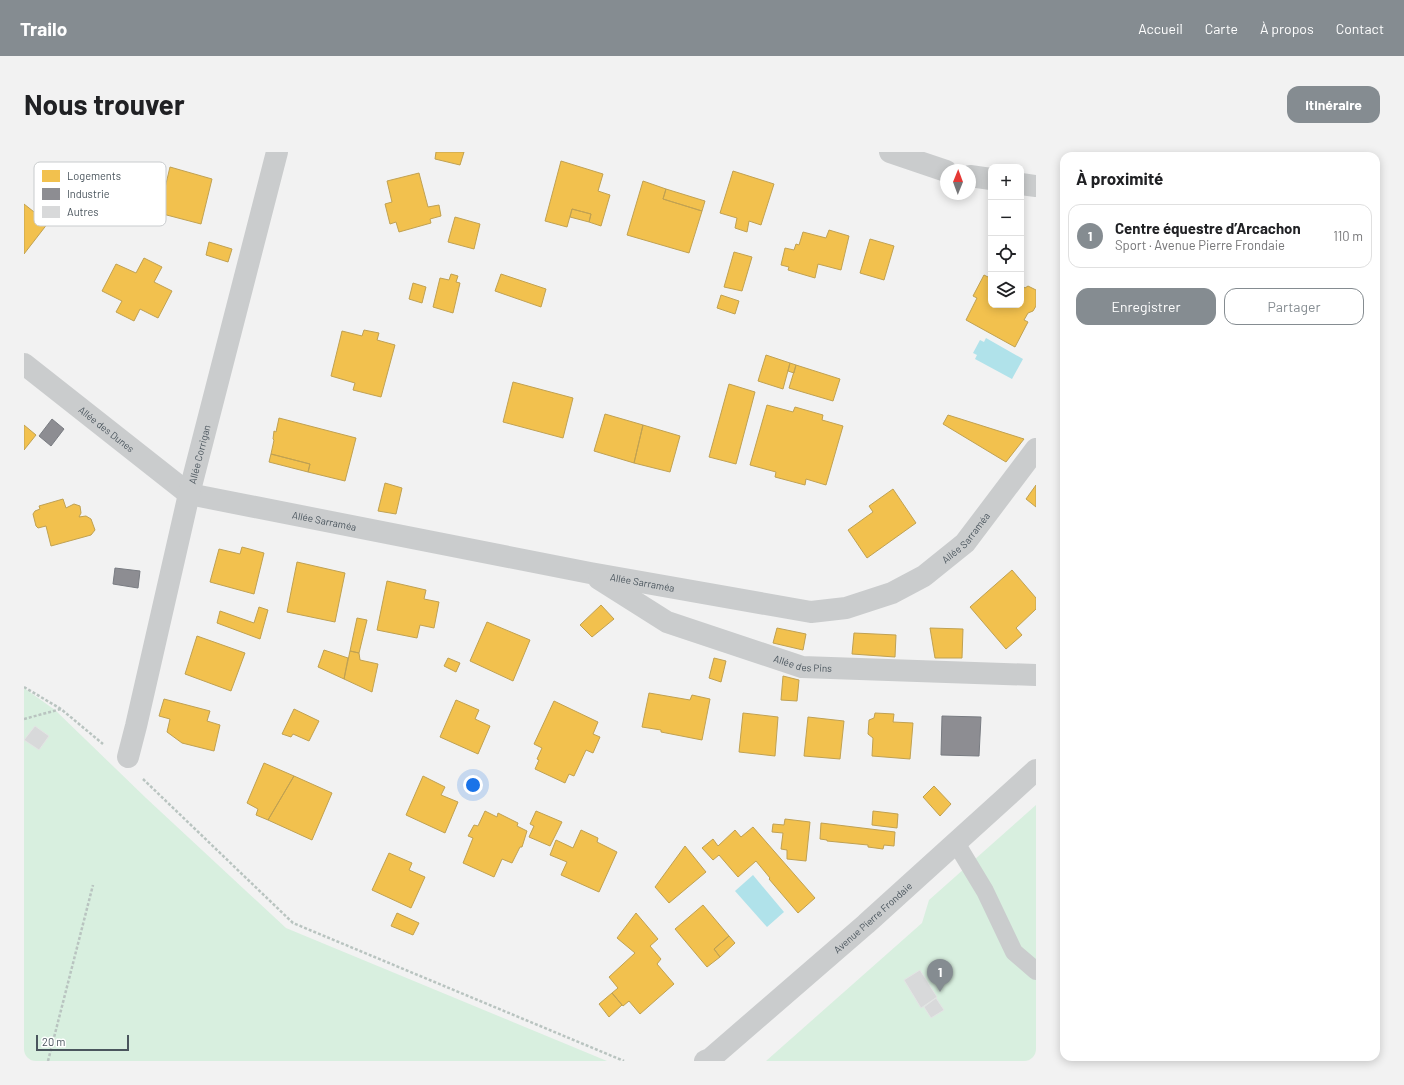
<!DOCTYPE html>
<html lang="fr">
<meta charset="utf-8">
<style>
:root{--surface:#fff;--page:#f2f2f2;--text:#202124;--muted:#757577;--line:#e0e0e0;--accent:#858c91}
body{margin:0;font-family:Barlow,sans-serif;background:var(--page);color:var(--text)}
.controls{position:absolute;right:12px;top:12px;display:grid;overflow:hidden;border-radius:8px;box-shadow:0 2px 10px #0003}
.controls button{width:36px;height:36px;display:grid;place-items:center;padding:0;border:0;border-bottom:1px solid var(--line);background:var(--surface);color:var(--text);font:20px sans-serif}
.compass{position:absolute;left:916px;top:12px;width:36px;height:36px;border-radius:50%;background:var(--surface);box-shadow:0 2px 10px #0003;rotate:1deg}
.scale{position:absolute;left:12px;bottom:10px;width:93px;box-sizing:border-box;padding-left:4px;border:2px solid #4a555d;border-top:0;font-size:11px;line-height:14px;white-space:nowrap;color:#4a555d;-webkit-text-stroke:3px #fff;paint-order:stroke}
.you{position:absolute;left:449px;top:633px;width:14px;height:14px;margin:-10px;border:3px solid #fff;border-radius:50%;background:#1a73e8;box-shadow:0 0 0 6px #1a73e833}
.badge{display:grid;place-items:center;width:26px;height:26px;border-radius:50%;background:var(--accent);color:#fff;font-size:13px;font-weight:700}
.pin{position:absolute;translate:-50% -33px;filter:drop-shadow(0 1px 2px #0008)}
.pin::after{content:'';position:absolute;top:21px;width:14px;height:12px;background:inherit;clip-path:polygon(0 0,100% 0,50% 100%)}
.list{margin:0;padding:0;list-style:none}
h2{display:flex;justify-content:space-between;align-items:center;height:52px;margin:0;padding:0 16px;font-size:17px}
h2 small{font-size:13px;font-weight:400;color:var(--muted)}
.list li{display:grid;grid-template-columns:26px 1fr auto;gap:12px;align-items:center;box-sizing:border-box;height:64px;margin:0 8px 8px;padding:0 8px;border:1px solid var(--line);border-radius:12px}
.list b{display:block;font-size:15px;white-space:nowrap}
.list p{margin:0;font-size:13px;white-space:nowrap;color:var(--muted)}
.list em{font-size:13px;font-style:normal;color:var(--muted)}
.actions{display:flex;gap:8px;padding:12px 16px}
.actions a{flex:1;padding:9px 0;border:1px solid var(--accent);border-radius:12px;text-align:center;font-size:14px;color:var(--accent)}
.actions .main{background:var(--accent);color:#fff}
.icon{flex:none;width:22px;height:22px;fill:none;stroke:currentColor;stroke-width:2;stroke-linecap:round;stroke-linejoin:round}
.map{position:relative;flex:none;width:1012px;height:909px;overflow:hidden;border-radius:12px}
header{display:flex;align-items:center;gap:24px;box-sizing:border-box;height:56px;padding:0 20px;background:var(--accent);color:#fff}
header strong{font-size:19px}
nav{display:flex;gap:22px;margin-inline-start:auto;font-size:14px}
.intro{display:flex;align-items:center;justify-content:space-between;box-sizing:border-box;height:96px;padding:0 24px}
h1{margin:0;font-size:28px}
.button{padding:10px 18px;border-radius:12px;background:var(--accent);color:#fff;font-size:14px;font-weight:700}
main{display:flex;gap:24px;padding:0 24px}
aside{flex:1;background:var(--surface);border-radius:12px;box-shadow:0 2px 10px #0003}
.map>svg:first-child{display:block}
.green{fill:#d8efdf}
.water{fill:#b0e2ea}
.homes{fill:#f2c14e;stroke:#c0a152}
.industry{fill:#8d8d92;stroke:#797c82}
.building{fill:#d8d9da;stroke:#e3e4e4}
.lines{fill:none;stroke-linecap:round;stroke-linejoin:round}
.path{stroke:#b9c4c0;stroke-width:2.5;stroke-dasharray:3 2;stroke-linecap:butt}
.lane{stroke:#cacccd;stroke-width:18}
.street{stroke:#cacccd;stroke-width:22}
.labels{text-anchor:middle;stroke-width:4;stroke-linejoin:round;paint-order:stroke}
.street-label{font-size:10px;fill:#4a555d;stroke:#fff}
.key{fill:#fff;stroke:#c9ccce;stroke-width:1}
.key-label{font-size:11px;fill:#4a555d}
</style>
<header>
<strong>Trailo</strong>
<nav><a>Accueil</a><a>Carte</a><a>À propos</a><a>Contact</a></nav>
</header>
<div class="intro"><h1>Nous trouver</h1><a class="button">Itinéraire</a></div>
<main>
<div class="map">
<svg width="1012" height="909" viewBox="0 0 1012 909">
<rect width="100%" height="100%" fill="#f2f2f2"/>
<path class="green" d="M0,536L31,558L122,646L262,776L583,909H0Z
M1012,653V909H742L898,771L905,748Z"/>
<path class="water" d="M962,186L999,207L988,227L951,207L953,203L949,201L956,188L960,190Z
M729,723L760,760L743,775L711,739Z"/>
<path class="homes" d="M412,0H440L436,13L411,7Z
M537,9L579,22L574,39L586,43L577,74L565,70L567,62L548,57L543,75L521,69Z
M146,15L188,27L177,72L135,61Z
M709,19L750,32L737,73L725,69L723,80L711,76L713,66L696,61Z
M395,21L404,55L415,53L417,64L406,67L407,71L375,80L372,70L366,72L361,52L368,50L363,29Z
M619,29L642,37L639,47L678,59L665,101L603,83Z
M642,37L681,49L678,59L639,47Z
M0,52L24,71L0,102Z
M548,57L567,62L565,70L546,65Z
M431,65L456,72L450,97L424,90Z
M805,78L825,84L817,118L794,112L791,126L764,118L765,115L757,113L761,96L770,98L772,92L775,93L779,80L802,86Z
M846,87L870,94L860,128L836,121Z
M185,90L208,97L204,110L182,103Z
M710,100L728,105L718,139L700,135Z
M120,106L138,115L130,130L148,139L134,166L116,157L110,169L92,160L98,149L78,139L92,112L112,121Z
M967,119V153H997V133L1001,136L1004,134L1012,138V154L1009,159L1004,161L1000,168L1004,170L991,195L942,168L953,146L949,144L960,123L964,125Z
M427,122L434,124L432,130L436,131L429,161L409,155L416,126L425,128Z
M477,122L522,137L517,155L471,139Z
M389,131L402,135L398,151L385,147Z
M697,143L715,149L711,162L693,156Z
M340,178L355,181L353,188L371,193L357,245L329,238L331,231L307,224L318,179L338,184Z
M742,203L766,211L759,237L734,229Z
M766,211L772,213L770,221L764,219Z
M772,213L816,227L809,249L765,236Z
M489,230L549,246L539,286L479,270Z
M705,232L731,240L712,312L685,305Z
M743,253L769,260L771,255L799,263L798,268L819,274L802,333L782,327L781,333L751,325L752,320L726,313Z
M581,262L619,273L610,311L570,299Z
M924,263L1000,287L982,310L919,272Z
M255,266L332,286L321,329L284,320L286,312L247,302L250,288L249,287L250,279L252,280Z
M0,273L12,283L0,298Z
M619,273L656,284L646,320L610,311Z
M247,302L286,312L284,320L245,310Z
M361,331L378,336L372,362L354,359Z
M1012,333V355L1002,347Z
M869,337L892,371L843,406L824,378L849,360L845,354Z
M39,347L42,356L50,352L56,354L57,361L55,365L62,364L67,367L71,378L67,383L27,394L22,374L14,376L12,374L9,362L11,359L16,357L15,354Z
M218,395L240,401L230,442L186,430L195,397L216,402Z
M273,410L321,421L311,470L263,460Z
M988,418L1012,446V457L992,476L998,483L982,497L946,455Z
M363,429L402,438L400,447L415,450L410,476L396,473L393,486L353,478Z
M577,453L590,467L568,485L556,473Z
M235,455L244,458L236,487L193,471L196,459L230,471Z
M333,466L343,468L335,501L326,499Z
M463,470L506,488L489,529L446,509Z
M753,476L782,482L779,498L749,491Z
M906,476L939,477L938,506H911Z
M830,481L872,483L871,505L828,502Z
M173,484L221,501L207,539L161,522Z
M300,498L324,506L320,527L294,515Z
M326,499L335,501L336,508L354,512L348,540L320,527Z
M424,506L436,511L432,520L420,514Z
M690,506L702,509L697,530L685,526Z
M759,524L775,528L773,549L757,548Z
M625,541L666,548L668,543L686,547L678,588L637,580V578L618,575Z
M140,547L186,559L183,569L196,573L190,599L158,591L143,580L146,567L135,564Z
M432,548L455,558L451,567L466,574L454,602L416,585Z
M530,549L574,570L569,582L576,585L569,601L562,598L550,624L545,622L541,631L511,617L515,608L513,607L518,596L510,592Z
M270,557L295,569L285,589L269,582L267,585L258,582Z
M719,561L754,565L751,604L715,600Z
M851,561L870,562L869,570L889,571L886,607L848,604L849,586L844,582L845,568L850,566Z
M784,565L820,569L816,607L780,604Z
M240,611L270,624L244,668L232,663L234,657L223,651Z
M270,624L308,641L288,688L244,668Z
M399,624L421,635L417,643L434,650L421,681L382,663Z
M910,634L927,652L916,664L899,645Z
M461,659L473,665L474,661L494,671L493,674L503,679L498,695H496L488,711L478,707L470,725L439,711L449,686L444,684L450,673L454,674Z
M512,659L538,670L526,694L505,685L510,674L506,672Z
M849,659L874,662L873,676L848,673Z
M761,667L786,670L782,709L763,707V698L757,697L759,681L748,680L749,672L760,673Z
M797,671L871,680L870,694L860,693L859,697L844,695V693L803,689V688L796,687Z
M729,675L791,746L774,761L745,727L746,726L732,709L714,725L695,703L689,708L678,696L689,687L694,694L711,678L717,685Z
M557,678L574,686L573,690L593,700L575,740L537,723L543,710L526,703L532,688L549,696Z
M661,694L682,720L645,751L631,735Z
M365,701L388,711L385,718L401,725L387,756L348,738Z
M679,753L705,784L690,797L696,805L683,815L651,777Z
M373,761L395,771L389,783L367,774Z
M612,761L634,787L626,794L637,807L633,812L650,832L616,862L605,849L599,854L588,841L594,836L585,825L611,801L593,786Z
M705,784L711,791L696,805L690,797Z
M588,841L598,853L585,865L575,852Z"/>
<path class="industry" d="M28,267L40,277L27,294L15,284Z
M91,416L116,419L114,436L89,432Z
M918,564L957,565L955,604L917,603Z"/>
<path class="building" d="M11,574L25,584L15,598L0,588Z
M896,818L913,845L897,856L880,828Z
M912,846L920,858L907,866L900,855Z"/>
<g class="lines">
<path class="path" d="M0,535L37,557L79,592
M0,567L37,557
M119,627L269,771L600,909
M24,909L69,733"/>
<path class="lane" d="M932,691L961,739L990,800L1012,819"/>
<g class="street">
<path d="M866,0L922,19"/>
<path d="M946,24L967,27"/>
<path d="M997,32L1012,34"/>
<path id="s1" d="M0,212L165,342L566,421L787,460L822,456L868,441L900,424L941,391L1012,297"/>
<path id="s2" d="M575,427L643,470L778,515L1012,523"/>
<path id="s3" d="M104,605L112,574L165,342L253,0"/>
<path id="s4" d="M681,909L686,907L842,772L1012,618"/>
</g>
</g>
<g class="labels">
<g class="street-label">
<text dy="4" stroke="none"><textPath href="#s1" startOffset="105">Allée des Dunes</textPath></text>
<text dy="4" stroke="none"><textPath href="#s3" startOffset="311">Allée Corrigan</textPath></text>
<text dy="4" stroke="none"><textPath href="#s1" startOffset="348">Allée Sarraméa</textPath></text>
<text dy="4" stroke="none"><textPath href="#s1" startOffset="1020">Allée Sarraméa</textPath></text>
<text dy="4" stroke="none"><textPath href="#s1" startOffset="672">Allée Sarraméa</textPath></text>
<text dy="4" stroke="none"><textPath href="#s2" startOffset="223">Allée des Pins</textPath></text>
<text dy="4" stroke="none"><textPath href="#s4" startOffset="221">Avenue Pierre Frondaie</textPath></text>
</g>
</g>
<rect x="10" y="10" width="132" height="64" rx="6" class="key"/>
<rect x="18" y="18" width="18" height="12" fill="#f2c14e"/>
<rect x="18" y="36" width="18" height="12" fill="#8d8d92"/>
<rect x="18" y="54" width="18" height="12" fill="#d8d9da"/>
<g class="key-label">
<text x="43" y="28">Logements</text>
<text x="43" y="46">Industrie</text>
<text x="43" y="64">Autres</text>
</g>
</svg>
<div class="controls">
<button>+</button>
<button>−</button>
<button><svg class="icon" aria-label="locate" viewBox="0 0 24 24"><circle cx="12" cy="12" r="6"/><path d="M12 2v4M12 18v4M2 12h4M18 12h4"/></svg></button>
<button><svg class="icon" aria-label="layers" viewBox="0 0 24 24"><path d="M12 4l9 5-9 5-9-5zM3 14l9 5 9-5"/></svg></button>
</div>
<svg class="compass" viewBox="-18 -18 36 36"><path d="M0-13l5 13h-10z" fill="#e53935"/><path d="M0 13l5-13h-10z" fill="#757577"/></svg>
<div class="scale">20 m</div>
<div class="you"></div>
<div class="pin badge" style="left:916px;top:840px">1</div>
</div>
<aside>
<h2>À proximité<small></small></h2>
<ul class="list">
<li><span class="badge">1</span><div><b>Centre équestre d’Arcachon</b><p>Sport · Avenue Pierre Frondaie</p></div><em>110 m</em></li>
</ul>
<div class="actions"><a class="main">Enregistrer</a><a>Partager</a></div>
</aside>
</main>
